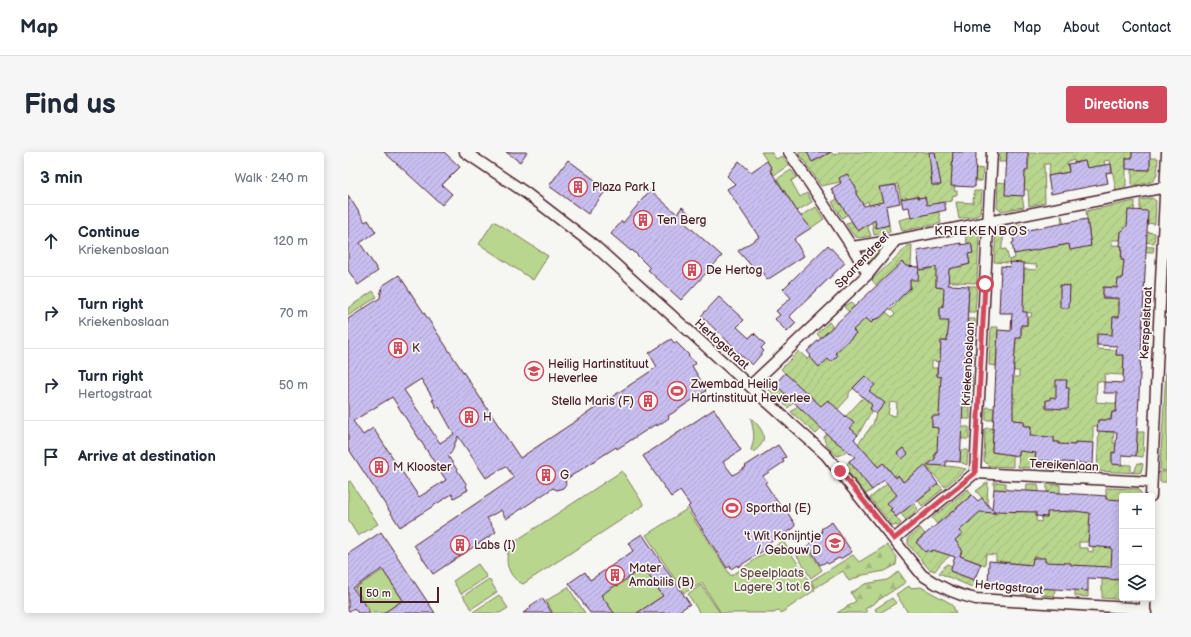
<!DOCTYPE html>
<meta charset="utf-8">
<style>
:root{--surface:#fff;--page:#f6f6f7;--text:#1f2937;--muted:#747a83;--line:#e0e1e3;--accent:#d1495b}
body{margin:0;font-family:"Balsamiq Sans",sans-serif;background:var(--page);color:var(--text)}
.controls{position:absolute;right:12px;bottom:12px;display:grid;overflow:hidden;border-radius:4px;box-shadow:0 2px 10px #0003}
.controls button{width:36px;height:36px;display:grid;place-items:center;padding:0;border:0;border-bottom:1px solid var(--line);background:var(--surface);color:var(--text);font:20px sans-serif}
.scale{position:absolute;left:12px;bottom:10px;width:79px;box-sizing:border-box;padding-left:4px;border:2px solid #4a1f2b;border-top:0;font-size:11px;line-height:14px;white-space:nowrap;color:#4a1f2b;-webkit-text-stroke:3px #f6f6f2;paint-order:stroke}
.stop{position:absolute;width:12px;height:12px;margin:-9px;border:3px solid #d1495b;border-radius:50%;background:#fff}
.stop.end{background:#d1495b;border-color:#fff;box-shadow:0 1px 4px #0008}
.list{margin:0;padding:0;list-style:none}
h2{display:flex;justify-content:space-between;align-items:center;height:52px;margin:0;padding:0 16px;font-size:17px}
h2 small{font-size:13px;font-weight:400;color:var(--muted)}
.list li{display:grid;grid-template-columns:26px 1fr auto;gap:12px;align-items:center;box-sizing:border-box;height:72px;padding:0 16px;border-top:1px solid var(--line)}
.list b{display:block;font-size:15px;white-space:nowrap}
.list p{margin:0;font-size:13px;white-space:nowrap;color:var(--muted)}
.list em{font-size:13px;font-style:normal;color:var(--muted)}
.icon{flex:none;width:22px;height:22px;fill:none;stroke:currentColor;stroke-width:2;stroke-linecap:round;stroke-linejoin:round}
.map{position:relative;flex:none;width:819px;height:461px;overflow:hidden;border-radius:4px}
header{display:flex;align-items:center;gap:24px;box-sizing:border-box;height:56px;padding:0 20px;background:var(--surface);border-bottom:1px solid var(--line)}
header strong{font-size:19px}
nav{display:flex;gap:22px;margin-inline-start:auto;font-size:14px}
.intro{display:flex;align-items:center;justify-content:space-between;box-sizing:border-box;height:96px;padding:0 24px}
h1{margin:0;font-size:28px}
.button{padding:10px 18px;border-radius:4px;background:var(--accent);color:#fff;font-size:14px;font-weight:700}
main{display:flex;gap:24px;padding:0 24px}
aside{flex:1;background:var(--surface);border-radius:4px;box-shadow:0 2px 10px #0003}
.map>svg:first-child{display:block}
.green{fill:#b8d68e;stroke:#817a5c}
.forest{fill:url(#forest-firs);stroke:#817a5c}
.garden{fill:url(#garden-furrows);stroke:#817a5c;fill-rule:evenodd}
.building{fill:url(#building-hatch);stroke:#4a1f2b;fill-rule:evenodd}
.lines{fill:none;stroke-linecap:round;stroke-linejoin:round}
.minor-casing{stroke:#4a1f2b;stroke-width:13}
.minor{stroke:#f6f6f2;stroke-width:10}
.route{stroke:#d1495b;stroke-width:5}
.labels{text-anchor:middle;stroke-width:3.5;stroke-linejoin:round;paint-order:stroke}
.poi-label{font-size:12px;fill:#4a1f2b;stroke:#f6f6f2;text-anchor:start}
.street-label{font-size:12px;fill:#4a1f2b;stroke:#f6f6f2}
.park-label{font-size:12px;fill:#664d44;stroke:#f6f6f2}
.neighbourhood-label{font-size:13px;letter-spacing:1px;fill:#4a1f2b;stroke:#f6f6f2}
</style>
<header>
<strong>Map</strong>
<nav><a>Home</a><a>Map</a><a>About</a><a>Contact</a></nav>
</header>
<div class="intro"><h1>Find us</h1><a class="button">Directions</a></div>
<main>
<aside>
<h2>3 min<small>Walk · 240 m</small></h2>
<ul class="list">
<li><svg class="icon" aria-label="ahead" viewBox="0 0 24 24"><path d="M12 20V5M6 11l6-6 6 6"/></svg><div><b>Continue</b><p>Kriekenboslaan</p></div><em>120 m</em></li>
<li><svg class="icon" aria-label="right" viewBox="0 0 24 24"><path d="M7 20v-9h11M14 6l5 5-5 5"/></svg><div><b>Turn right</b><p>Kriekenboslaan</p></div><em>70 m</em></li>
<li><svg class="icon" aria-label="right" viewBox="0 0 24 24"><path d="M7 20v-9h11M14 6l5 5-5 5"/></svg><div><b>Turn right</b><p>Hertogstraat</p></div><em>50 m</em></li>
<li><svg class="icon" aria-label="arrive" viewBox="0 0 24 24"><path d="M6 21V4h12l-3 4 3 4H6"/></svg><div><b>Arrive at destination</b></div></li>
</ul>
</aside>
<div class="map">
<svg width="819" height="461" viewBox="0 0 819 461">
<defs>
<pattern id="forest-firs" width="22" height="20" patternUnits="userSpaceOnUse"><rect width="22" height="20" fill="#b8d68e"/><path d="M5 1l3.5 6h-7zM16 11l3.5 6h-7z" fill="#a0b77b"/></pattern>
<pattern id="garden-furrows" width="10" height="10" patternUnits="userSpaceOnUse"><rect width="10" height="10" fill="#b8d68e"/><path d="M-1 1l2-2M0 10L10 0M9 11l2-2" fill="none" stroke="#a0b77b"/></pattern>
<pattern id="building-hatch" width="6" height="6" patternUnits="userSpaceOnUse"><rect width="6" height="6" fill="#c8bef0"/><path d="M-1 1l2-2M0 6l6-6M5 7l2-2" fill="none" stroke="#ada3ce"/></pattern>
</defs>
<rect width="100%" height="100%" fill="#f6f6f2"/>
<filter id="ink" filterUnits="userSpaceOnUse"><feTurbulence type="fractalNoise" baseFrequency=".025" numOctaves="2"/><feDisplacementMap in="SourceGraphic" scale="8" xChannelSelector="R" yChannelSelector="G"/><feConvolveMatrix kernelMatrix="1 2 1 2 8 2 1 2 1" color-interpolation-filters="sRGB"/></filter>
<g filter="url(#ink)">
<path class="green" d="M413,0H423L428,7L434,4L441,13L426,23L422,18L424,17Z
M443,18L449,25L443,29L452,45L459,41L464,50L449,59L429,27Z
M468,55L476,67L463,76L453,64Z
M146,69L200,104L185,128L131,92Z
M533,95L535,99L523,111H521L514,102L516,98Z
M25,139L29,145L0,164V156Z
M819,203V319L812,318Z
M403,266C416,278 422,289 405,300L403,298C408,282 405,280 403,266Z
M274,319L296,353L175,432C161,426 155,409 162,396C164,393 167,391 169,388Z
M812,320H819V330H812Z
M2,329L30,372L10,384L0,368V330Z
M339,357L383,424L435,389L467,438L433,461L431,458L426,461H373L354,431L336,441L298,383Z
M459,395L474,418L463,426L448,402Z
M130,412L139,425L113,442L105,429Z
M295,415L315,444L289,461H266L253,443L268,433L269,434Z
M35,418L55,448L36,461H15L21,457L7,436Z
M141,427L149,440L123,457L115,444Z
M353,433L372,461H350L351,460L340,442Z
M561,434L562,436L573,435L604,452L608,461H560L548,442Z
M220,435L237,461H205L198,449Z
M151,443L160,456L152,461H126L125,460Z
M544,446L548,451L532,461H529L527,457Z"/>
<path class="forest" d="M539,393L549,405L548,413L537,419L515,423L501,429L495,419L467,436L463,429L505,403L511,410Z
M551,420L558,430L517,457L519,460L517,461H489L508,449L503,441L517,432L539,428Z"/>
<path class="garden" d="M450,0H459L465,10L483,0L486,3L491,1L490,0H605L604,16H609L606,39H609V43L605,44L604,49L589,51L593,71L554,79L551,68L580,61L577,45L570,46L569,44L553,47L550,32L538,34L536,50L528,75L541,73L542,80L526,83L520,49L494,66L484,50L489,47L493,53L508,43V37L507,33L496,35L492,30L473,34ZM582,20H588L590,26L592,27V33H584Z
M652,0H659V10H651Z
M690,0H784V6H778V35L768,37L762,8L756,9L757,13L739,16L737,9L727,11L726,8L721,9L719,10L721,20L700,24L702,12H696L697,51L681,54L680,38L675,37L677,19L680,17V1H689Z
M802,6H810C809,32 809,29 784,34V18H802Z
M628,16L635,17L634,29H627Z
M650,30L658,31L674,44L676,55L653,59L649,56Z
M626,39H634L632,62L629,64L611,67L608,50L625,51Z
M804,46L808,49L807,72L799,71L792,59V48Z
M787,49C787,59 784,71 776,77V79H773L772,88H764V93L806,95L805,100L774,99L773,108H776L775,127H770L769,135H756L754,146L771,147V155H777L776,165H765L764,183H749V197L769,198L768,203H776L775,223L757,222L756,230L749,229L748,250L774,252V260H764L762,268H750V274H745V293L727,290V293L720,292L719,302H715V318L692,316V308L707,309L710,303L711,290H706V285L689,284L687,316L670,315L671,297L665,278L683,279V274H676V269L665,268L664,250H667V246H665V241H664V230H665V225H671V219H666L665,203L667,202L668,186H673V173H679V165H683L684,161L669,160L676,128V117L688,118L689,113L646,110L648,80L651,76L656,75C658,86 653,88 654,98L658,97L661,108L667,106L665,98L706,95L717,93L713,64H714L722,97L743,94L738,59ZM698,248H706V258L698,257Z
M503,69L510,79L519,73L523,84C506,87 508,87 498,72Z
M675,72L676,79L664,81L665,84H662L663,74Z
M628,80L631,83L629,131L588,129V135L603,136L595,151V155H592V168L601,169L600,189H593L592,193H594L593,210L584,209V216H589V224L598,225L597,259H591V264L584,265V275L590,276L594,300H587V313L608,315L618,317L597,335L578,314H576L556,330L550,323L547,327L570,357L558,368L553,362L561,355L544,357L542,358L553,371L550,374L544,373L522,346L546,326L543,322L544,321L536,311L530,315L527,311L525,313L515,308L520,303L510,292L525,272L528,262L530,246L522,256L524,258L510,283L502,276L506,270L498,264L491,272L499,298L494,302L489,304C484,298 476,293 476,285L496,263L498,264L527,233L517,224L501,241V245L490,257L477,250L463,265L474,276L468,282L443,260L450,253L456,239L440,256L418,235V232L423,227L437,241L447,231L433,217L451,199L459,207L462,205L471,215L480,207L489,203L469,182L481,170L484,174L483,176L497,191L508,181L505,178L512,171L496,155L502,150L523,171L538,160L544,165L547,162L541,156L542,155L544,157L548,153L546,151L560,138H562V128L568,124L569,115L577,118L589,114L611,115L622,112L620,102L625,101L623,91H619L617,82ZM542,250L549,251L548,264L540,263Z
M798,80L807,81L806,91L796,90Z
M564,93L563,114L529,134L524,128L560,94Z
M621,134H629L627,160H620Z
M620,167H627L626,180H618Z
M643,175H650L648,214L641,213Z
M617,200H625L624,214L617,213Z
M616,221L624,222V234H615Z
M614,254L622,255V267H614Z
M638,255L646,256L645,268H638Z
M751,274H757V280H766L765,291H768L767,301H764V312L783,313V319L786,320L790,311L795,312L793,320L791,321L749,319Z
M613,275H621V287H613Z
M639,276H645L644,300L661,302V303H665V315L641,314L636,309L637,277Z
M789,280H796L795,305L788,304Z
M612,298H620L619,313L612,310Z
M501,309L524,338L518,342L497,316Z
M640,330L639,352L628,339Z
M646,330L658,331V338L646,337Z
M590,332L595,337L574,354L570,348Z
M679,332H690L691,340H678Z
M699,332L712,333V341L699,340Z
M758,336L790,337L793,341V344H774V348H772L764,396L768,416L707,423L692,405H685L684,413L648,409V403L638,402L637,413L612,404L614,398L607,388L614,382L610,378L623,369L621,367L626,356L631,361L639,354L642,361L649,362L650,356C663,362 675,360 689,357L688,369L693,370L694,365H699V358L709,360L716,358V360H726V353H758ZM740,386L745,387V400L740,399V396H731V390H740Z
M620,337L624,343L589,372L584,366Z
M572,376L577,382L568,390L577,400L594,390L603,403L593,411L587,419L581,417L560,392V386Z
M599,412L604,414L602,419L626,428L624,435L591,421Z
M754,427L774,428V446H786L784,448L754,446Z
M673,434L686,435V443L673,442Z
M693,436H707L706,444L693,443Z
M727,437L740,439V445L727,444Z"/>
<path class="building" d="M36,0H96L112,15L94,33L104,42L94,53Z
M158,0H179L172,10Z
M459,0H483L464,10Z
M581,0H587L593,33H584Z
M605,0H628L627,35L603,34Z
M659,0H680V17L679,19H677L676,44L657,43Z
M784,0H802V18L778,17V6H784Z
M220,8L259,37L240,62L201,34Z
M391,9L403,20L419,9L424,17L422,18L451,62L463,76L446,87L456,104L419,128L414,120L411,122L390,99L411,85L379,37L387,32L379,24Z
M737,9L739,16L763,12L764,20L758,21L760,31L703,42L700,24L721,20L720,12Z
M499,22L508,35V42L516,54L535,50L531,35L548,33L552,51L538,54L541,73L528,76L527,68L510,79L483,37L493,31L491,26Z
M302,38L329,62L334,55L343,63L336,70L374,104L333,148L300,118L302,116L284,98L283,99L263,82L274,69L275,71Z
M0,43L17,70L20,68L28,80L12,91L30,119L10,133L0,118Z
M570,44V46L577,45L579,53L596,50L598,58L563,66L561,55L555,56L553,47Z
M780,58L800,59L788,304L774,303V313L764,312V300L767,301L769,280L749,279L750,268H763L764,260H768L769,241H756V230L775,231L776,203H768L769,194L749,193V182L764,183L765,165H771V146H755V135L769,136L770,127H774L776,108H773L774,94H772L773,80L779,74Z
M739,67L743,94L722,98L721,92L666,102L664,91L666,90L664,81Z
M613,91V93L623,91L625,101L620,102L622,112L601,117L600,133L621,134L612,310L598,309V314L579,313L587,307V300H589L590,276L584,275V264H591L593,225L589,224L590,209L592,210L593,189H599L601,169H592V155H595L596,136L588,135V115L572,118L569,99Z
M480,93L497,111L443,163L442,165L448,171L439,180L427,167L432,163L428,159L443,146L435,137Z
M554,110L558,114L571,115L570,128H562V136L532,166L527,167L523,171L518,166L505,178L508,181L487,201L490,203L483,210L480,207L471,215L462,205L463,204L459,199Z
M661,110L676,111L675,160H679V173H673V186H668L665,225V268L676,269V274H683L682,284L706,285V290H711V292L727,293V290L746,291L745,312L687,308L688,301L671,299V304L644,300L650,178L663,179L664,161H651L653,114L662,115Z
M51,123L172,306L309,215L301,201L323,187L327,192L328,190L341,203L340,204L348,211L344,214L358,237L357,238L358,239L320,264L321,266L309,274L308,272L269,297L268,295L217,328L218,332L215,336L209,338L205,336L158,367L153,358L139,366L148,380L85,422L66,393L166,326L158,314L138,326L110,284L103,301L100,304L119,333L118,334L120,338L106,346L104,342L52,375L0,296V167L32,146L34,134ZM73,227L86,248H84L89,256L91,255L106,282L92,291L56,238ZM44,245L98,328L71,345L25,276L15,283L5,269Z
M712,133L722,134L721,156H712Z
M371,145L396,168L389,175L401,186L406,181L417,192L413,196L416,199L404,213L386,197L387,196L353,164Z
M437,221L473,254L480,248L497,264L506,271L502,276L510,283L506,287L530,315L535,311L548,326L550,323L555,330L577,313L590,332L548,365L542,358L544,357L539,351L549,343L536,328L524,338L501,309L507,305L481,284L427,232Z
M517,224L527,233L521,239L537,251L528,262L522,257L524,253L505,236Z
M708,228H719L718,236H721L720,257L698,256V248H702V245L708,246Z
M366,257L393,298L375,310L385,323L398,315L397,314L430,293L438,305L434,307L436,310L415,324L419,329L417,331L433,355L435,354L447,372L446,376L421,391L417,395L418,397L390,415L389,413L383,417L382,414L379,416L340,355L342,353L332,339L323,345L295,304Z
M555,296L560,302L554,307L549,301Z
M646,337L745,343L758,344V347L774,348V428L740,426V439L640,433L641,409L684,413L685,406H697V410L723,411V413L763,415L764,396L740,394L742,361L726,359L699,360V365L688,364V360L645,359L648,361L632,360L611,379L614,382L607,388L614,398L612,404L633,412L626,428L602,419L607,405L585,398L582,400L580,398L577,400L568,390L624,343L630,349L634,346L644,358Z
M484,370L504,400L492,407L491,406L480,412L478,410L472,413L460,393L466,389L464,386L474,380L473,377Z
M33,380L87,461H36L55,448L34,417L5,436L22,461H10L6,456L0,460V402Z
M294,382L342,452L328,461H289L315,444L295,415L269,434L268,433L253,443L266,461H242L221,431L237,420L242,428L259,417L285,399L280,391Z
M194,446L204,461H175L183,456L182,454Z"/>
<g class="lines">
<defs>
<path id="minor" d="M117,0L178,41L247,94L478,303L574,423C590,434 609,443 628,447L783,456L797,459L798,461
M441,0L504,95L548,88
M504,95L520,122
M402,234L520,122L548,88L818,35
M627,321L803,330
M803,344L819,0
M546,387L627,321L644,0
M797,461V446"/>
</defs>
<use href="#minor" class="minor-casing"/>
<use href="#minor" class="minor"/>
</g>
</g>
<g class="lines" filter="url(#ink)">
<path class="route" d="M492,319L546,387L627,321L637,132"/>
</g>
<defs>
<symbol id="building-ring" viewBox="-11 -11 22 22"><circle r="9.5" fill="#f6f6f2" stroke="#d1495b" stroke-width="1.5"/><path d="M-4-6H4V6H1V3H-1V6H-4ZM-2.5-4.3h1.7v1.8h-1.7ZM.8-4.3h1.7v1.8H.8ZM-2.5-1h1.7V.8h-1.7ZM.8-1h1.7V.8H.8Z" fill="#d1495b"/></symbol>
<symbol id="school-ring" viewBox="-11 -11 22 22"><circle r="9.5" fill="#f6f6f2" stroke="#d1495b" stroke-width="1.5"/><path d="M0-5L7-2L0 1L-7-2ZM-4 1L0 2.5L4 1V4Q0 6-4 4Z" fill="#d1495b"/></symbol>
<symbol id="stadium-ring" viewBox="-11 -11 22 22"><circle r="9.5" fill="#f6f6f2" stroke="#d1495b" stroke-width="1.5"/><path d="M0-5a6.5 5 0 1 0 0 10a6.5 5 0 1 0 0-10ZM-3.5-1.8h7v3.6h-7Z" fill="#d1495b"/></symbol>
</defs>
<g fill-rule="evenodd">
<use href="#building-ring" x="219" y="24" width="22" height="22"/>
<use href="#building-ring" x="284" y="57" width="22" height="22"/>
<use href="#building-ring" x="333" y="107" width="22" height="22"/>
<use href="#building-ring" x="39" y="185" width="22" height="22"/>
<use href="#school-ring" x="175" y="208" width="22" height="22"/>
<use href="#stadium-ring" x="318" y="228" width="22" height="22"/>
<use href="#building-ring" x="289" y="238" width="22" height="22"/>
<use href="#building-ring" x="110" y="254" width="22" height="22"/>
<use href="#building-ring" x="20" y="304" width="22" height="22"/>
<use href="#building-ring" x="187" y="312" width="22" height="22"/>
<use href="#stadium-ring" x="373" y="345" width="22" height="22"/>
<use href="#school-ring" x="476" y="380" width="22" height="22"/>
<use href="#building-ring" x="101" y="382" width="22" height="22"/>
<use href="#building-ring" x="256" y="412" width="22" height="22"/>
</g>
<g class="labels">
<g class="poi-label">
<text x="244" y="39">Plaza Park I</text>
<text x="309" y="72">Ten Berg</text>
<text x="358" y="122">De Hertog</text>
<text x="64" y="200">K</text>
<text x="200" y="216">Heilig Hartinstituut<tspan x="200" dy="14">Heverlee</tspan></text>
<text x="343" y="236">Zwembad Heilig<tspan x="343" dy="14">Hartinstituut Heverlee</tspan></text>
<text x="286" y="253" text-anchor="end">Stella Maris (F)</text>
<text x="135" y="269">H</text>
<text x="45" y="319">M Klooster</text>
<text x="212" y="327">G</text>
<text x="398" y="360">Sporthal (E)</text>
<text x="473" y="388" text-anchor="end">'t Wit Konijntje<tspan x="473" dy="14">/ Gebouw D</tspan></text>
<text x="126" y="397">Labs (I)</text>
<text x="281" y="420">Mater<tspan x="281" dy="14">Amabilis (B)</tspan></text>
</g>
<g class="street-label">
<text transform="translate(514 108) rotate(-46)" y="4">Sparrendreef</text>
<text transform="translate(798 171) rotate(-87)" y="4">Kerspelstraat</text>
<text transform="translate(374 192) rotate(42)" y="4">Hertogstraat</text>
<text transform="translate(620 212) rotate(-87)" y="4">Kriekenboslaan</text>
<text transform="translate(716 313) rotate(3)" y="4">Tereikenlaan</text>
<text transform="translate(661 435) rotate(5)" y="4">Hertogstraat</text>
</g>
<g class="park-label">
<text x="424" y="425">Speelplaats<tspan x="424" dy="14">Lagere 3 tot 6</tspan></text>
</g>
<g class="neighbourhood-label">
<text x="633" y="83">KRIEKENBOS</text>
</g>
</g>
</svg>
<div class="controls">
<button>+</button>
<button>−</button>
<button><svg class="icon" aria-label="layers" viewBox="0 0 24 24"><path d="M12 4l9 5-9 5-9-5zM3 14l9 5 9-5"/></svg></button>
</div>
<div class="scale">50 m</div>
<div class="stop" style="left:637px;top:132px"></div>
<div class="stop end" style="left:492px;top:319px"></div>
</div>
</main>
